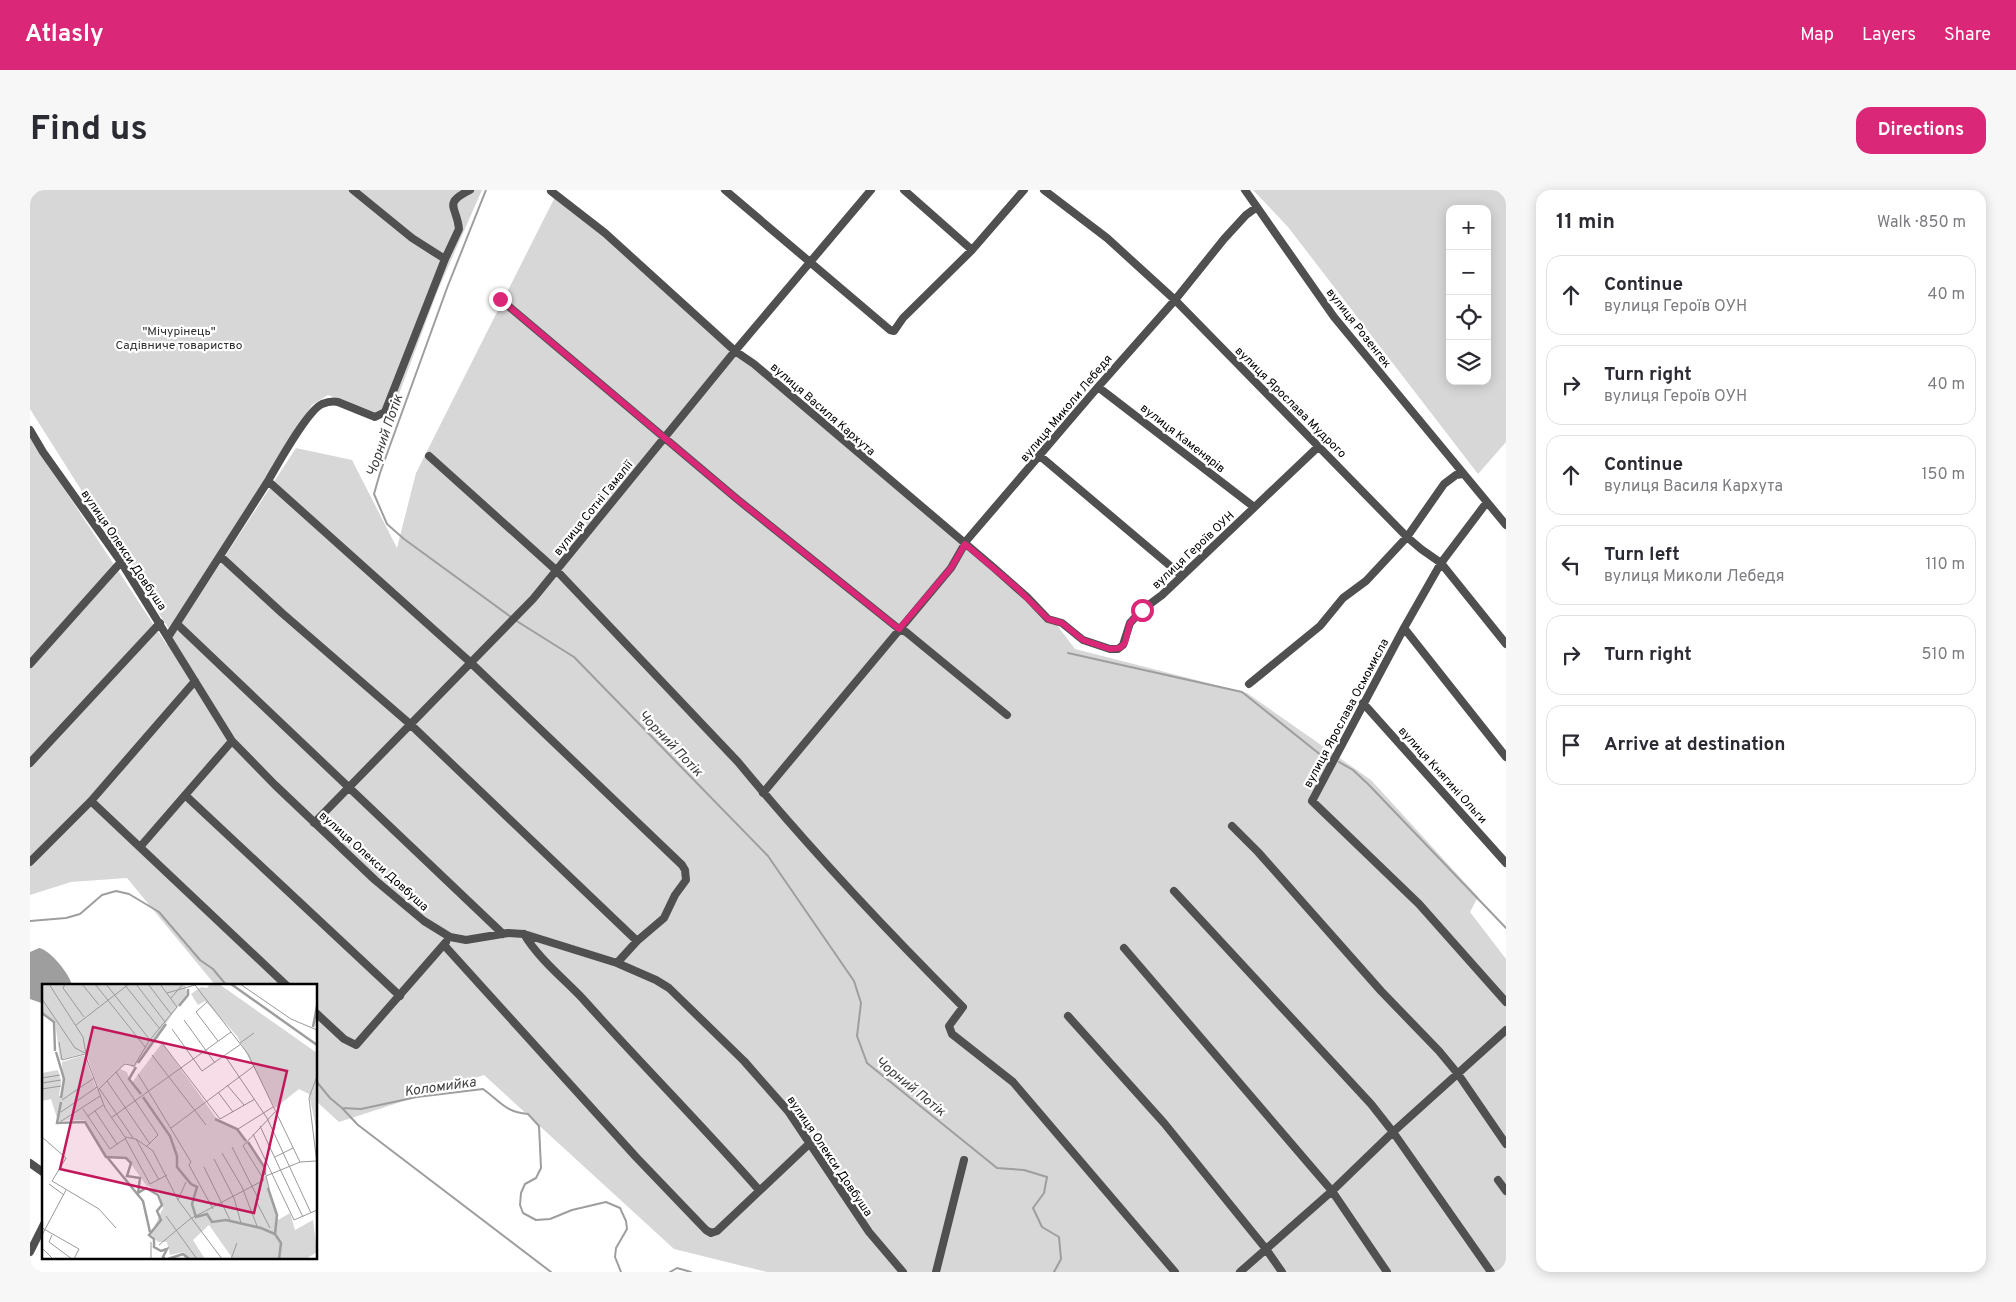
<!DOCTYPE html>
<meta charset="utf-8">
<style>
:root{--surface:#fff;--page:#f7f7f7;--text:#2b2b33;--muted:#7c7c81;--line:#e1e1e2;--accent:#db2777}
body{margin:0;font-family:Overpass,sans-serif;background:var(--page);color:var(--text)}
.controls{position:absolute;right:15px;top:15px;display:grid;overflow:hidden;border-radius:10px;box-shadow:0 2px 12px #0003}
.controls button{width:45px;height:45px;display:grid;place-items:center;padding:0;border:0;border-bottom:1px solid var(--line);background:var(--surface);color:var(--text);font:25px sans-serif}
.stop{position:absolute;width:15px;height:15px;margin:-11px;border:4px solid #db2777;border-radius:50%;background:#fff}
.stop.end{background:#db2777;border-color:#fff;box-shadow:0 1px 5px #0008}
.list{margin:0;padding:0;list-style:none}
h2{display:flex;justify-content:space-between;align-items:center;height:65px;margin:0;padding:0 20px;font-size:21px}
h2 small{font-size:16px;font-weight:400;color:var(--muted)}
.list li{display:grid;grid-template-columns:32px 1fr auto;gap:15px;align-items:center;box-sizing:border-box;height:80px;margin:0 10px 10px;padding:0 10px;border:1px solid var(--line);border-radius:15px}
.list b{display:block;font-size:19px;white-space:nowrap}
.list p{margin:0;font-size:16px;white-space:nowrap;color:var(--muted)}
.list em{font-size:16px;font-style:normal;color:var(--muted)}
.icon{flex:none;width:28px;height:28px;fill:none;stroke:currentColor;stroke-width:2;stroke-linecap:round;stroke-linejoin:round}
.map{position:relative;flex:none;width:1476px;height:1082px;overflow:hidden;border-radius:15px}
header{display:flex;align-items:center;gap:30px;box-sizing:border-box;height:70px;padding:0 25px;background:var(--accent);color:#fff}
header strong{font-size:24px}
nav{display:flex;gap:28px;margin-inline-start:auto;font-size:18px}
.intro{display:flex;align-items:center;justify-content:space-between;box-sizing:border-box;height:120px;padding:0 30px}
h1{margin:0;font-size:35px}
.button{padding:12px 22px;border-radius:15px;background:var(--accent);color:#fff;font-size:18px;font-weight:700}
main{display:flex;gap:30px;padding:0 30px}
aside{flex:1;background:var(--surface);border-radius:15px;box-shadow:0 2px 12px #0003}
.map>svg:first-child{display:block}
.green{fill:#d7d7d7;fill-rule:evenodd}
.water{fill:#9e9e9e}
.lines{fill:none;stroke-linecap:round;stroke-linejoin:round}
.stream{stroke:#9e9e9e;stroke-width:2}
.street{stroke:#505050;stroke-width:8}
.route{stroke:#db2777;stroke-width:6}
.labels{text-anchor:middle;stroke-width:4.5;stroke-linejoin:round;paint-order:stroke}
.street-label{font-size:12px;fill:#000;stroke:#fff}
.park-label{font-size:12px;fill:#2e2e2e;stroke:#fff}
.water-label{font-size:14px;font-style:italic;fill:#3f3f3f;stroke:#fff}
.inset-river{fill:none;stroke:#9e9e9e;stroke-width:2.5}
.inset-road{fill:none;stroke:#999;stroke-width:1}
.view{fill:#c2185b;fill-opacity:0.15;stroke:#c2185b;stroke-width:2.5}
.inset-edge{fill:none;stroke:#000;stroke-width:2.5}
</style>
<header>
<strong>Atlasly</strong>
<nav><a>Map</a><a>Layers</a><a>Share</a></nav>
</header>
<div class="intro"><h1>Find us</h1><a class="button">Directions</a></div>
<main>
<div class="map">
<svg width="1476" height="1082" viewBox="0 0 1476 1082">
<rect width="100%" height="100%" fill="#fff"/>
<path class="green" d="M0,0H452L408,100L360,228L298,205L282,215L139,439L0,219Z
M1223,0H1476V252L1448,284L1258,37ZM1420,19H1457V191H1420Z
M526,5L1020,426L1045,459L1217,503L1341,590L1448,707L1440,722L1476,769V1082H737L644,1059L454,885L309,932L286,911V796H186L97,688L41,692L0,705V247L137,455L266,258L322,270L367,358L386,283Z"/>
<path class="water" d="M9,758C19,759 41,785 42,796H14V814L0,809V762Z"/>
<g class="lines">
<path class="stream" d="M456,0L417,98L350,283L344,304L357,334L374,349L481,427
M485,430L544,467L738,666L824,791L831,813L827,846L837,873L967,978L994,980L1017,987L1014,1003L1003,1018L1012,1037L1029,1047L1031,1069L1024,1082
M1038,463L1212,502L1297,570
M1309,572L1323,580L1339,595L1476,738
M0,731L36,728L50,724L72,705L86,701L99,704L129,722L170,770L183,779L197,796
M286,891L300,908L312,918L331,919L387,907L453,899C471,912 475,922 498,924L509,936L511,978L506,988L495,994L491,1003L490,1015L493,1023L506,1030L520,1029L542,1020L576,1012L590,1018L596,1031L597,1039L586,1058L585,1067L591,1082
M312,918L328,935L521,1082
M640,1082L647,1078L661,1082"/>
<path class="street" d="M323,0L382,48L415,69
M695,0L860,140L864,141L873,128L942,60L994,0
M874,0L942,60
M1014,0L1077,48L1145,110L1377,347L1391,359L1411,373L1476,454
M1215,0L1304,127L1476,335
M521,1L575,43L705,161L724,174L963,377L997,407L1018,429L1032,433L1053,450L1080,459H1088L1093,455L1100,433L1112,420L1132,405L1289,256
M470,109L707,309L869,439L876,442L977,525
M1068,197L1224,317
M0,240L13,262L91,372L202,551L245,595L345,690L394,731L420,747L436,750L478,743L494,744L587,773L626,790L639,798L714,871L758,921L839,1042L873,1082
M399,266L527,381L708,572C778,657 855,739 933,817L919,836L922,844L983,892L1145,1082
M1010,266L1151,385
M238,291C248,274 277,221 292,214C297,212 303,211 308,212L345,227L355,222L415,69L429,39C427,16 412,14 440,0
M1457,312L1411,373L1374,438L1282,611L1389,714L1476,812
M190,366L252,423L380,534L607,751
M147,434L473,744
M1374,438L1476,567
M138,447L238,291L440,472L652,675L655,680L656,690L645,705L634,728L607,751L587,773
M0,474L91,372
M1219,494L1290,436L1313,408L1336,391L1377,347L1414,294L1426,285L1433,284
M1333,513L1476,673
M0,573L130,433
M733,603L921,378L937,350L1068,197L1145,110L1194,49L1216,25L1227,17
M155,605L370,806
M61,611L257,796
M284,633L503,409L705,161L841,0
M1202,636L1228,662L1351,801L1409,861L1428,884L1476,954
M110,657L202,551
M0,672L61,611L165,491
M1144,701L1341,914L1363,942L1461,1082
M494,744C508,768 534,789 553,809C611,874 672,935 729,1000
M414,755L606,967L676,1040L681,1043L687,1041L780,953
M1094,758L1302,1001L1357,1082
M286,823L314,849L326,855L416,752
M1038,826L1134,933L1236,1059L1252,1082
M0,973L14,983
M1468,990L1476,1001
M0,1062L14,1034
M906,1082L934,970
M1210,1082L1302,1001L1363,942L1476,840"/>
</g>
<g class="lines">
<path class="route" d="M470,109L707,309L869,439L921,378L935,354L988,399L1018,429L1032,433L1053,450L1080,459L1090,458L1095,453L1100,433L1112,420"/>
</g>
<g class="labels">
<g class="street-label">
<text transform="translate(1329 138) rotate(52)" y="4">вулиця Розенгек</text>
<text transform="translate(1261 212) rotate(45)" y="4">вулиця Ярослава Мудрого</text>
<text transform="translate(1036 218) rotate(-50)" y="4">вулиця Миколи Лебедя</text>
<text transform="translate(793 219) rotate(41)" y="4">вулиця Василя Кархута</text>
<text transform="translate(1153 248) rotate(38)" y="4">вулиця Каменярів</text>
<text transform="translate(563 318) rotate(-51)" y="4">вулиця Сотні Гамалії</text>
<text transform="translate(94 360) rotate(56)" y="4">вулиця Олекси Довбуша</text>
<text transform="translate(1163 360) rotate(-43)" y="4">вулиця Героїв ОУН</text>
<text transform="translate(1316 523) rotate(-62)" y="4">вулиця Ярослава Осмомисла</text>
<text transform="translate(1413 585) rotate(48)" y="4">вулиця Княгині Ольги</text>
<text transform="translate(344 671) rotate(42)" y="4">вулиця Олекси Довбуша</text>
<text transform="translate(800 966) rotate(56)" y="4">вулиця Олекси Довбуша</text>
</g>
<g class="park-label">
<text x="149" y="145">"Мічурінець"<tspan x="149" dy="14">Садівниче товариство</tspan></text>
</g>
<g class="water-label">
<text transform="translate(354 245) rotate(-71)" y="5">Чорний Потік</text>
<text transform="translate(641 553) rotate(46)" y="5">Чорний Потік</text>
<text transform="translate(410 896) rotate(-8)" y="5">Коломийка</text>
<text transform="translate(881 896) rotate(39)" y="5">Чорний Потік</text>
</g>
</g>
<g transform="translate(12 794)">
<rect width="275" height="275" fill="#fff"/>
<path d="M0,0H143L145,10L92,84L84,79L56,105L44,69L18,76L13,37L0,28ZM168,0H177L275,69V148L267,110L257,105L233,124L195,52L163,17L156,21L149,10L159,3L165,4ZM120,59L175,135L196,146L209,161L220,179L236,236L248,229L253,246L271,236L275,268L264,275H191L167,241L151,256L163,275H145L142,268L128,271L125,258H116L109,250L121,224L117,208L104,201L84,173L64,174L43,136L16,137L9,115L0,117V89L16,86L19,98L17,112L21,111L20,78L42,71L55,106L78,85L85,88L89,100Z" fill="#d7d7d7"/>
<path class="inset-river" d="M189,0L275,61M137,22L146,11V5M0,29L12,38L13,67M271,43L275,22M14,68L22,95L19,114M96,79L124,40M94,83L87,95L99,110M101,113L128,152L135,172V183L149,200L155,203L150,220L154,233L165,230L170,238L184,236L219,244L233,250L239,259L237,275M19,118L15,139L43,138L64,173L84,174L89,179L85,192L98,194L96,209L104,204L116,211L120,221L115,227L119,236L107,251L112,255V263L119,267L125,265L121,273L123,275M173,135L195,145L204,157M206,158L223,184V191M65,173L101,217L108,248M226,204L235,231L233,250M126,275L141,270L147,275"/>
<path class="inset-road" d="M7,0L41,53L45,76L63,124L83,153L94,155L111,167L136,216L180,275M23,0L21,4L42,33M40,0L57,21M53,0L104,64M64,0L108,56M82,0L118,45M94,0L123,38M106,0L129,30M198,0L249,35L275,46M125,9L153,1L206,70L258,178L274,177M129,14L141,0M0,15L33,64L43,69M165,18L154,28L176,57M142,36L173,79M34,41L87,0M130,45L160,87L199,60M17,58L20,76L43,70M120,59L178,135L213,115M198,59L212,49M110,71L164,141M183,72L225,134L269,229M74,88L83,80L92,82L107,57L135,23L118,0M96,90L149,178L147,181L171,225M275,92L267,114L275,180M0,94L18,91M65,97L108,160M0,99L19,96M185,101L202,121M57,104L91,154M0,105L19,102M56,106L74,88L116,151L105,162M176,108L191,128M20,116L52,94M41,125L68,165L84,154M53,127L75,160M19,128L55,103M46,132L61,121M69,134L189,48M18,138L58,112M218,142L238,185M129,144L212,82M196,145L231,123M211,150L252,236L275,226M0,153L24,174L10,197L57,225L74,244M83,154L108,200L125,191M94,155L117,196M190,163L217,216M180,169L200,203L215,242M233,173L251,164M172,175L192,214L199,239M162,183L188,236M238,185L261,233M7,200L22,211M227,204L224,192L258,178M136,216L144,198M214,217L228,244M124,232L155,275M0,244L37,265L32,275M0,251L24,206M10,251L7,258L30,275M109,258V275M117,261L148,235L222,196L201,162L233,128M0,264L11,275M189,275L195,259"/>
<path class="view" d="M51,43L245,87L212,229L18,185Z"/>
<rect width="275" height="275" class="inset-edge"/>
</g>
</svg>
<div class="controls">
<button>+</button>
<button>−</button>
<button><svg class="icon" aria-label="locate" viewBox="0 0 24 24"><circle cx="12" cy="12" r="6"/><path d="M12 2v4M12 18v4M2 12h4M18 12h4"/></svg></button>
<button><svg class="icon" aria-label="layers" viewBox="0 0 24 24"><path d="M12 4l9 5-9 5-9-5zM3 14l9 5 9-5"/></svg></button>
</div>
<div class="stop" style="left:1112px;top:420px"></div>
<div class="stop end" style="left:470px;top:109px"></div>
</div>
<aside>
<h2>11 min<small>Walk · 850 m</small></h2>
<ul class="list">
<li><svg class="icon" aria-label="ahead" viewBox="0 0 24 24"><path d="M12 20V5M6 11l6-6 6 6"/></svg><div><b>Continue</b><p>вулиця Героїв ОУН</p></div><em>40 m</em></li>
<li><svg class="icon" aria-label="right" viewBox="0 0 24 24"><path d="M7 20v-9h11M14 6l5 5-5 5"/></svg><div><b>Turn right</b><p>вулиця Героїв ОУН</p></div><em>40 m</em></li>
<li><svg class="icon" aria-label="ahead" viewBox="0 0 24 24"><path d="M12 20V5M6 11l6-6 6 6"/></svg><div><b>Continue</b><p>вулиця Василя Кархута</p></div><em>150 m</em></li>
<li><svg class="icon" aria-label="left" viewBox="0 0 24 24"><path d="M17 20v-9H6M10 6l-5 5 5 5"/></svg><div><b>Turn left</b><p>вулиця Миколи Лебедя</p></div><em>110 m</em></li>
<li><svg class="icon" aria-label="right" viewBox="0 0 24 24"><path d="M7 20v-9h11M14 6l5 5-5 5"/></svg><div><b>Turn right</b></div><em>510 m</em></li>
<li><svg class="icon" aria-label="arrive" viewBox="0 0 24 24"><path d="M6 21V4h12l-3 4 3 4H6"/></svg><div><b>Arrive at destination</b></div></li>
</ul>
</aside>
</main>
